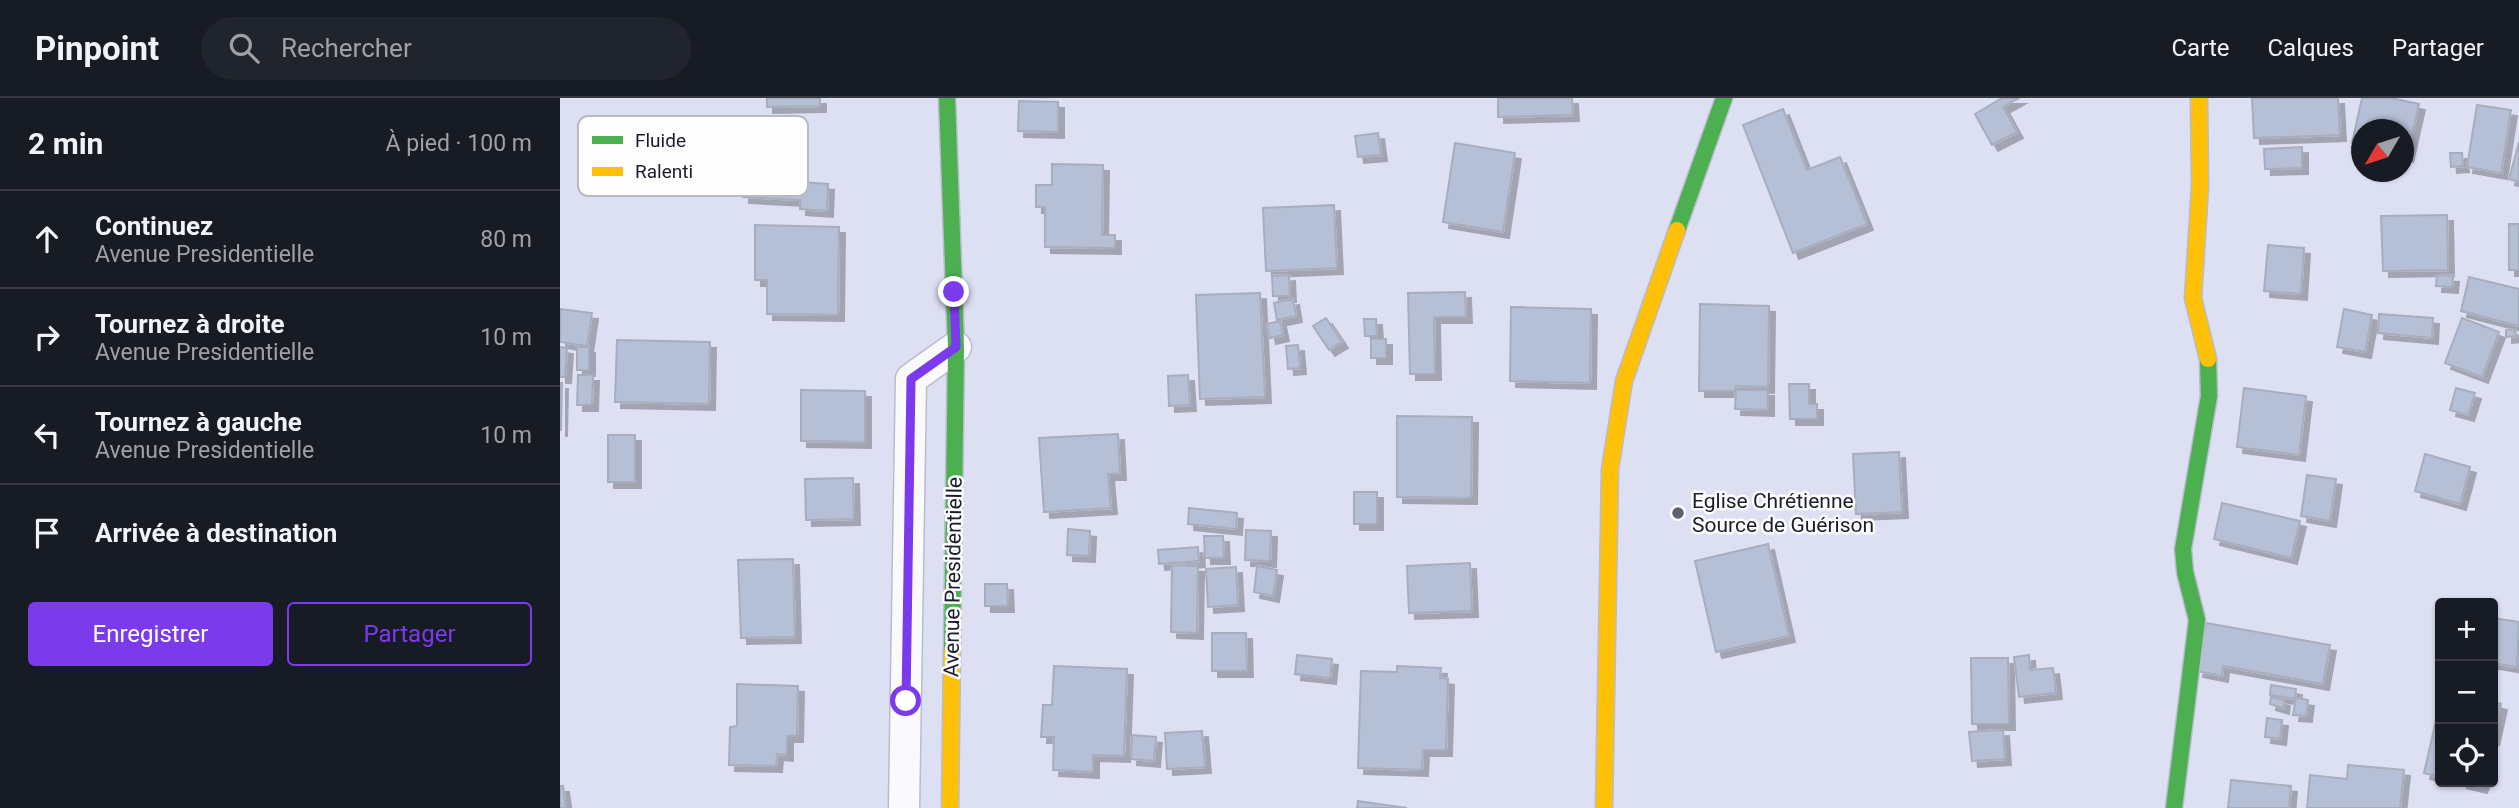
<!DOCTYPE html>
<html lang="fr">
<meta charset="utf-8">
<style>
:root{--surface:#171b24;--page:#20242c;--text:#f1f3f6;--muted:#9ea1a6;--line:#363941;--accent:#7c3aed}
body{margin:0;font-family:Roboto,sans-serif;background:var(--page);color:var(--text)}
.controls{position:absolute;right:21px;bottom:21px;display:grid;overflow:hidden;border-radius:7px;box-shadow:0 2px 5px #0004}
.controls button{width:63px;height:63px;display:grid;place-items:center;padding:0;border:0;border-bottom:2px solid var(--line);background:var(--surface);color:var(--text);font:35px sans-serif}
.compass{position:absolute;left:1791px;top:21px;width:63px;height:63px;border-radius:50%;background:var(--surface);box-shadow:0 2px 5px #0004;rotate:231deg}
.stop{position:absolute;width:21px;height:21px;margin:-16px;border:5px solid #7c3aed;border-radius:50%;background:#fff}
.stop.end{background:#7c3aed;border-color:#fff;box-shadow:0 2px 7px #0008}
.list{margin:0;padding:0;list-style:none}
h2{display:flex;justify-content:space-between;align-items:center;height:91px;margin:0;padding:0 28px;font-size:30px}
h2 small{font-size:23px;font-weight:400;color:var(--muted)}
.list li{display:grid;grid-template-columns:46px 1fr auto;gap:21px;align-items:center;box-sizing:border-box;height:98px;padding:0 28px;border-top:2px solid var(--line)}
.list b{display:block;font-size:26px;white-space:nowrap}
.list p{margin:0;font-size:23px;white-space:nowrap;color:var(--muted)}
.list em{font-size:23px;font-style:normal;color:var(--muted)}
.actions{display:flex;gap:14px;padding:21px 28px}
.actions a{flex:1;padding:16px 0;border:2px solid var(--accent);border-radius:7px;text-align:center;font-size:24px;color:var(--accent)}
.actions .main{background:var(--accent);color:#fff}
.icon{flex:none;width:38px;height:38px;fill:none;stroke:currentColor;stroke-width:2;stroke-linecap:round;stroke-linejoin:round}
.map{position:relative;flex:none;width:1959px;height:710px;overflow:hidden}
header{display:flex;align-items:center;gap:42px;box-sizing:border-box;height:98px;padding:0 35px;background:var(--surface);border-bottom:2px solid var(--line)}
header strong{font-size:33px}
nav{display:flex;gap:38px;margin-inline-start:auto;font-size:24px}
.search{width:490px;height:63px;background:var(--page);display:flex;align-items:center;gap:18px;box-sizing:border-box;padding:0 24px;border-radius:38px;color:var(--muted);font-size:26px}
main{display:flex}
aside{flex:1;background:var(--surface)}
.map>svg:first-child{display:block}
.building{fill:#b5c0d7;stroke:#a8adbd;stroke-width:2;filter:url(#shadow)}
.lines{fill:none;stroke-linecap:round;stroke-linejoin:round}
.street-casing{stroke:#b9bccc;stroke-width:33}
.fast-casing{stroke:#b9bccc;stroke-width:19}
.slow-casing{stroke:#b9bccc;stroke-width:19}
.street{stroke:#fafafd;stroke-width:30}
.fast{stroke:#4caf50;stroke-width:16}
.slow{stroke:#ffc107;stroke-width:16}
.route{stroke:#7c3aed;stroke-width:9}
.poi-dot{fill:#5f6172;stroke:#fdfdfd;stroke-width:2.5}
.labels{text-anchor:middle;stroke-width:5;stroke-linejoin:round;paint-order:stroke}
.poi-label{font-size:21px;fill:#1b1d2d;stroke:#fdfdfd;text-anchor:start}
.street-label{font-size:21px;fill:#1b1d2d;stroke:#fdfdfd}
.key{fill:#fdfdfd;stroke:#b9babf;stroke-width:2}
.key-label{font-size:19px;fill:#1b1d2d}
</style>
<header>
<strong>Pinpoint</strong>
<div class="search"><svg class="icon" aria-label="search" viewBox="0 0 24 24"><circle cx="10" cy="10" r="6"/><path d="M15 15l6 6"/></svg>Rechercher</div>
<nav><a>Carte</a><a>Calques</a><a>Partager</a></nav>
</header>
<main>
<aside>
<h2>2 min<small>À pied · 100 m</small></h2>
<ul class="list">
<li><svg class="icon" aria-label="ahead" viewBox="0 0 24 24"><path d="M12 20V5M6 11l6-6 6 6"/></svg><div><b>Continuez</b><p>Avenue Presidentielle</p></div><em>80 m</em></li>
<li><svg class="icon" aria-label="right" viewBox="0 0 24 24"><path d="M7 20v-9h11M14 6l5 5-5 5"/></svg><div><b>Tournez à droite</b><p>Avenue Presidentielle</p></div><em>10 m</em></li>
<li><svg class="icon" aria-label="left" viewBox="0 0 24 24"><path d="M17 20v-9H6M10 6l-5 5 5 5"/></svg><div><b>Tournez à gauche</b><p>Avenue Presidentielle</p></div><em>10 m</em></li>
<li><svg class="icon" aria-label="arrive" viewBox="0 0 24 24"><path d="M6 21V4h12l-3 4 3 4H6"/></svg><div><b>Arrivée à destination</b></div></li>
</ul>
<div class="actions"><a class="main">Enregistrer</a><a>Partager</a></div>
</aside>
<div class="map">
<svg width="1959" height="710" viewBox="0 0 1959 710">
<defs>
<filter id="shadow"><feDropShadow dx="6" dy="6" stdDeviation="0" flood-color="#0004"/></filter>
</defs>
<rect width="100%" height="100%" fill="#dde0f3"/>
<path class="building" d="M207,0H260V8L207,9Z
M938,0H1012L1013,17L938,19Z
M1442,0H1459L1443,9L1457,34L1432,47L1415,16Z
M1692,0H1778L1780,37L1694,40Z
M1802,0H1831L1859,6L1847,58L1843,57V32H1801V47L1792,45Z
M459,3L498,4V34L458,33Z
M1917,7L1951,12L1941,75L1907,69Z
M1223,11L1247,72L1280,59L1307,126L1233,155L1183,27Z
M818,35L821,57L798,59L795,38Z
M1959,44V84L1949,81Z
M895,45L955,55L943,134L883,124Z
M1742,49V70L1705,71L1704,51Z
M1890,55H1902L1903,68L1891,69Z
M492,66L543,67L542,137H555V150L485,149V109H476V87H492Z
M184,80L268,86L267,113L240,111V102L183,99Z
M774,107L777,170L706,173L703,110Z
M1887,117L1888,172L1823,173L1821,118Z
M1949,126H1959V172H1949Z
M195,127L279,129L278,217L207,216V182H195Z
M1708,147L1744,150L1741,196L1704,193Z
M729,177L730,198H713L712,178Z
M1877,177L1893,178L1892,189L1876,188Z
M1909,179L1959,191V228L1901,213Z
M905,194L906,219H874L875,276H850L848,195Z
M700,195L705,299L640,301L636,197Z
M733,201L736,218L717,222L714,205Z
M1140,206L1209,208L1208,289L1176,288L1175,293H1139Z
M951,209L1031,211L1030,285L950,283Z
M0,211L32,215L27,248L0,244Z
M1784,211L1812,217L1805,254L1777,249Z
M1819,216L1873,220L1872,240L1818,235Z
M766,220L782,244L769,252L753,228Z
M1902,220L1939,234L1922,279L1885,265Z
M804,221H816L817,238H805Z
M720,223L723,237L710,240L707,226Z
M1955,231L1956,238L1946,239V232Z
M811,241H826V260H811Z
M57,242L150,244L149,306L55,304Z
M738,247L740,270L728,271L726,248Z
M0,249L7,250L5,279H0Z
M17,249H29V272H17Z
M18,277H33L32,307H17Z
M628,277L630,307L609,308L608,278Z
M0,285H2L1,332H0Z
M1229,286H1249V306H1257V321H1230Z
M1684,290L1746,298L1739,357L1677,349Z
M1896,290L1915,295L1908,317L1890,312Z
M241,292L305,293V344L241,343Z
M1176,292H1208V312L1175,311Z
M837,318L912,319L911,400L837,399Z
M558,336L560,376H548L551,410L484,414L479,340Z
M48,337H75V384H48Z
M1339,354L1342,414L1296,416L1293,356Z
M1865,356L1910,369L1900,406L1855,393Z
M1747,377L1776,381L1770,423L1741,418Z
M293,380L294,421L246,422L245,381Z
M794,394H817V426H794Z
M1662,405L1740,423L1731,460L1654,441Z
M629,410L677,415L676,431L628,426Z
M508,431L530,433L529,458L507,457Z
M686,432L711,433L710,463L685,462Z
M644,438H663L664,460H645Z
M1208,446L1229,538L1156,554L1135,463Z
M638,449L639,463L599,466L598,452Z
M233,461L235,539L181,540L178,462Z
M910,465L912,513L849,515L847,468Z
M612,467L638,468L637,535L611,534Z
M697,468L717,472L713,498L694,494Z
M676,469L678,507L648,509L646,471Z
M425,486H447L448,508H425Z
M1933,520L1959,524L1957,569L1933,565Z
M1646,525L1770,547L1763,586L1663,568L1662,578L1637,573Z
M652,535H686L687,573H652Z
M737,557L772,561L770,580L735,576Z
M1469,557L1470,572L1493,570L1496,595L1459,599L1454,559Z
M1411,560H1448L1449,626H1412Z
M494,568L567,571L564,658L533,657V674L493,672L494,639H481L483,607H492Z
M837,568L881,570L880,580L888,581L886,652H863L862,672L798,670L801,573L837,574Z
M177,586L238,588L237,638H227V657L217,656L216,668L169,667L170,629L177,628Z
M1711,587L1736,591L1735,601L1710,597Z
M1711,599L1724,602L1723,610L1710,606Z
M1736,600L1748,602L1746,618L1733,617Z
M1933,604L1941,606L1933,642Z
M1880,605V679L1864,675Z
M1707,620L1722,622L1720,641L1705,639Z
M1443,632L1445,661L1412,663L1409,634Z
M642,633L645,669L607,671L605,635Z
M572,637L596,639L594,663L571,661Z
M1788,667L1844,672L1840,710H1747L1750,677L1787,681Z
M1671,682L1731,688L1729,710H1668Z
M1900,684H1923L1921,689Z
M0,688H3L6,710H0Z
M798,703L847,710H797Z"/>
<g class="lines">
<defs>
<path id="street" d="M344,710L351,281L396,249"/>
<path id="fast" d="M387,0L396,249L392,553
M1117,132L1164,0
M1614,710L1637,522L1625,474L1623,451L1649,298L1648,261"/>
<path id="slow" d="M1639,0L1640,88L1633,200L1648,261
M390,710L392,553
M1044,710L1050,371L1064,283L1117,132"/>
</defs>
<use href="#street" class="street-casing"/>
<use href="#fast" class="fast-casing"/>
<use href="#slow" class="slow-casing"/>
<use href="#street" class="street"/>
<use href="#fast" class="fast"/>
<use href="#slow" class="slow"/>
</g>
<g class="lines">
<path class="route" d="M346,603L351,281L396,249L394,194"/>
</g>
<circle class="poi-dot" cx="1118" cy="415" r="7"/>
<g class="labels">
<g class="poi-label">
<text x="1132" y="410">Eglise Chrétienne<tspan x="1132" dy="24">Source de Guérison</tspan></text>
</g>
<g class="street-label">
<text transform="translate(393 479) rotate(-89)" y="7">Avenue Presidentielle</text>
</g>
</g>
<rect x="18" y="18" width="230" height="80" rx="10" class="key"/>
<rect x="32" y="38" width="31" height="8" fill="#4caf50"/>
<rect x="32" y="69" width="31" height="9" fill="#ffc107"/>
<g class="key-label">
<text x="75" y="49">Fluide</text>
<text x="75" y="80">Ralenti</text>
</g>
</svg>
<div class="controls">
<button>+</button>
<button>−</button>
<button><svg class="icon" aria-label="locate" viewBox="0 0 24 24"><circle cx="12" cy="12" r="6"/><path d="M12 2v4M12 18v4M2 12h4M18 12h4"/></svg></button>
</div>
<svg class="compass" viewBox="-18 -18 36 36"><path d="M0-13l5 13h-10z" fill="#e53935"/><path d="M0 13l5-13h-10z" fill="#9ea1a6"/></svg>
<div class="stop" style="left:346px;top:603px"></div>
<div class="stop end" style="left:394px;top:194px"></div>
</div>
</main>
